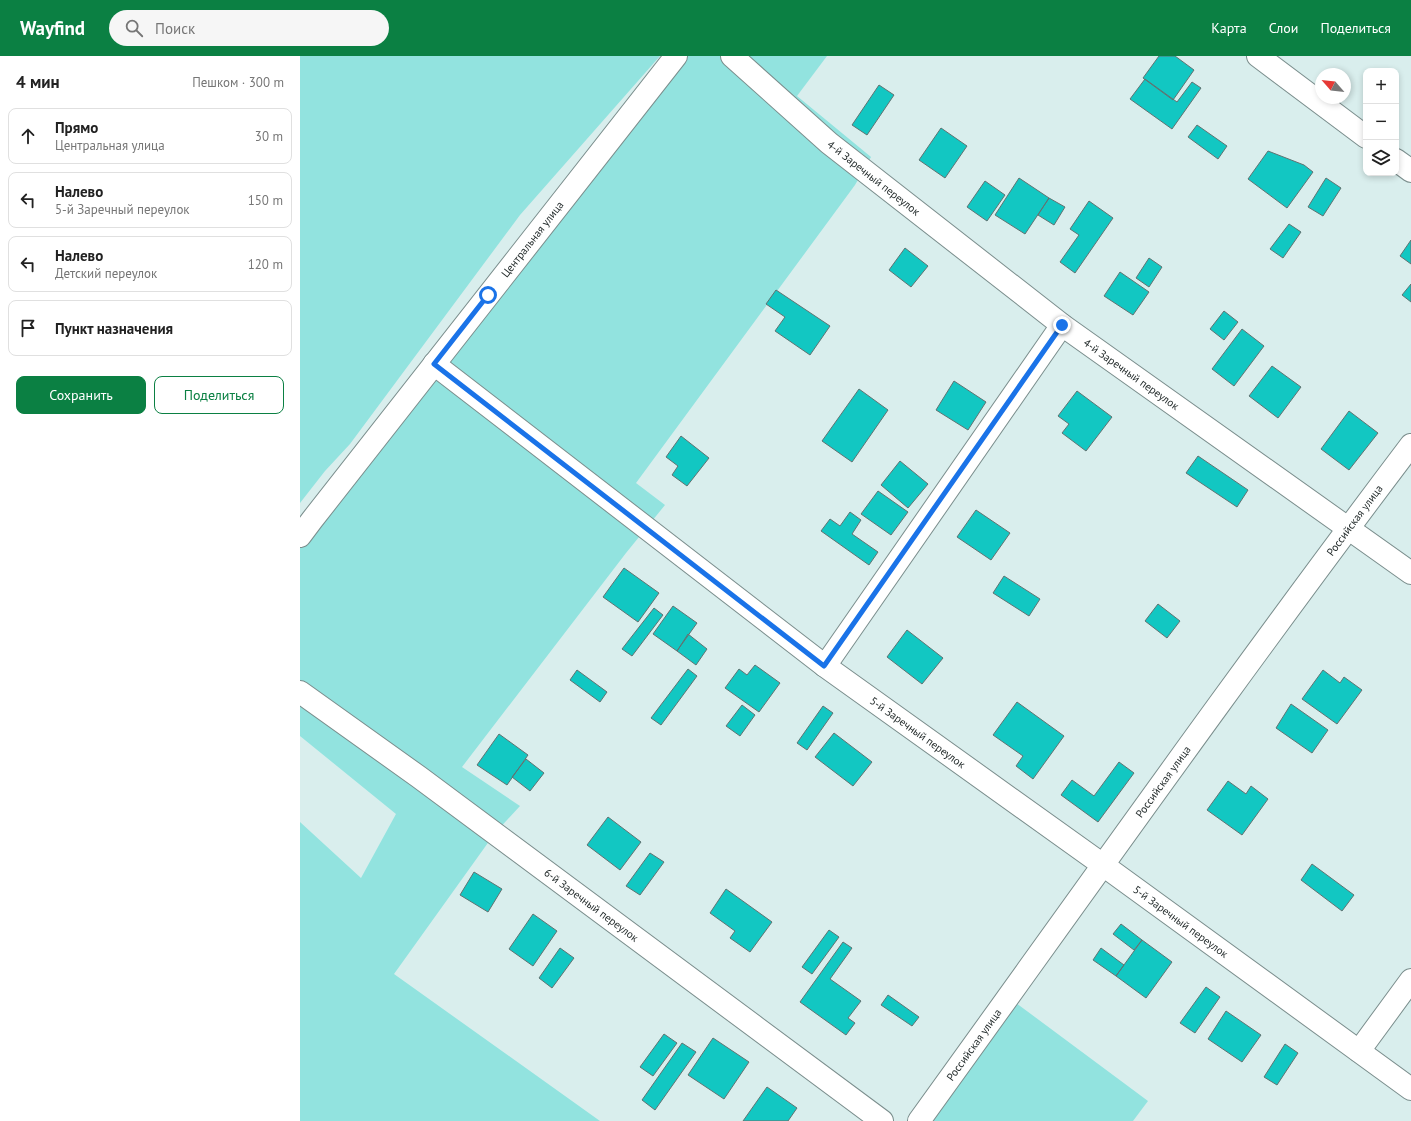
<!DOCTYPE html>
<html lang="ru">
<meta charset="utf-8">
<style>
:root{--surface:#fff;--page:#f6f6f6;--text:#222;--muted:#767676;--line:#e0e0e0;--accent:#0b8043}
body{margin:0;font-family:"PT Sans",sans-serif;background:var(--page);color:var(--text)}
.controls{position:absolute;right:12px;top:12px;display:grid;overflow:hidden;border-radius:8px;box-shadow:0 2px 6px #0003}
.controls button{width:36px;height:36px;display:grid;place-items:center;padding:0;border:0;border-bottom:1px solid var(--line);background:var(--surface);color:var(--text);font:20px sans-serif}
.compass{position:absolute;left:1015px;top:12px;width:36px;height:36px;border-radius:50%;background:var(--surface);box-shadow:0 2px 6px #0003;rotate:298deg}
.stop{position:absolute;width:12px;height:12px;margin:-9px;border:3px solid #1a73e8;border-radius:50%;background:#fff}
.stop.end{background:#1a73e8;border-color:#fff;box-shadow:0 1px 4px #0008}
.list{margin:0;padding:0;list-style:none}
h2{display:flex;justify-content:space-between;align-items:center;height:52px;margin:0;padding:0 16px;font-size:17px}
h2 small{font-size:13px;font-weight:400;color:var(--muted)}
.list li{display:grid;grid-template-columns:26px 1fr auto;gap:12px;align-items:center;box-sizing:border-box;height:56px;margin:0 8px 8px;padding:0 8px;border:1px solid var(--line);border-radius:8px}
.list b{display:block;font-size:15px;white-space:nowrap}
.list p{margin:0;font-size:13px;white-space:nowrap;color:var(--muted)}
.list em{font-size:13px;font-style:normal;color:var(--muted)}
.actions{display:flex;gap:8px;padding:12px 16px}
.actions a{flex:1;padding:9px 0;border:1px solid var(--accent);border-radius:8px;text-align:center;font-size:14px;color:var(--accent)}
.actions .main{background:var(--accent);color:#fff}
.icon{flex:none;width:22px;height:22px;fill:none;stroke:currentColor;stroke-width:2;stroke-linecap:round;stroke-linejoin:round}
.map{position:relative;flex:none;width:1111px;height:1065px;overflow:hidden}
header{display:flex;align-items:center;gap:24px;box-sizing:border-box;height:56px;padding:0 20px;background:var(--accent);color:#fff}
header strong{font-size:19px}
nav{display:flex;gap:22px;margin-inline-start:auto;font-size:14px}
.search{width:280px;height:36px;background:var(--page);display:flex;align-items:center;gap:10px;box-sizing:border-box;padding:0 14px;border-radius:22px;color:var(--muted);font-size:15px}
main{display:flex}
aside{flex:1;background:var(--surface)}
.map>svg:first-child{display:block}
.green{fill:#92e3df}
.building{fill:#12c7c2;stroke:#607372}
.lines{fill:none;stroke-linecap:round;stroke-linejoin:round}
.minor-casing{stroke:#7b8e8d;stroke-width:24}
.minor{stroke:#fff;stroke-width:22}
.route{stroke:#1a73e8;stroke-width:5}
.labels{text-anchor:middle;stroke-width:3.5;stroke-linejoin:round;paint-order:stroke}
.street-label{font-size:11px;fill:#262e2e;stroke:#fff}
</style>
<header>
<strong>Wayfind</strong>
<div class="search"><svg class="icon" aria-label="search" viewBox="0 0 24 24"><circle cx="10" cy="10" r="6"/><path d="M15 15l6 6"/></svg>Поиск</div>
<nav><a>Карта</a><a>Слои</a><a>Поделиться</a></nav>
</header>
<main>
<aside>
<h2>4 мин<small>Пешком · 300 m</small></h2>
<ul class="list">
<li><svg class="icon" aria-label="ahead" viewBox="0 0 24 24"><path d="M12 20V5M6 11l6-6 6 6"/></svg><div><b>Прямо</b><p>Центральная улица</p></div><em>30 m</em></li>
<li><svg class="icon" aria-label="left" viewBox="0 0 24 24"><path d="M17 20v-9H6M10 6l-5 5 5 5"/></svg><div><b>Налево</b><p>5-й Заречный переулок</p></div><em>150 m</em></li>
<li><svg class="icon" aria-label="left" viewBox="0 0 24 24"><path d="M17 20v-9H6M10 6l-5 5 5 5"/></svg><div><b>Налево</b><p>Детский переулок</p></div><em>120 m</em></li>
<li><svg class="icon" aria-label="arrive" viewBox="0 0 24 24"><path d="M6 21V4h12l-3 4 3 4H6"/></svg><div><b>Пункт назначения</b></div></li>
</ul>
<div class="actions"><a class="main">Сохранить</a><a>Поделиться</a></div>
</aside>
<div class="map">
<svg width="1111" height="1065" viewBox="0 0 1111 1065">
<rect width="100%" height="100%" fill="#d9eeed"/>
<path class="green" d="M0,0H360L220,159L50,388L25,415L0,447Z
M376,0H527L497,40L571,101L555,129L336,427L365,449L326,497L162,711L220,750L195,777L94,918L300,1065H0V766L61,822L96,758L0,680V480Z
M708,941L848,1045L833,1065H619Z"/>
<path class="building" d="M859,0H875L894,14L873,44L843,22Z
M845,23L877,46L892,26L901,32L872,73L830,43Z
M579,29L594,39L567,79L552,69Z
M897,69L927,90L918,103L888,81Z
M641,72L667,90L645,122L619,104Z
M968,95L1004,109L1013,116L987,152L948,123Z
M719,122L749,142L725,178L695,159Z
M1026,122L1041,132L1023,160L1008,151Z
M685,125L705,139L687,165L667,151Z
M749,142L765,151L754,169L738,159Z
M789,145L813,162L775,217L760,206L779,179L770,173Z
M989,168L1001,176L983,202L970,193Z
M1111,184V208L1100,200Z
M605,192L628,210L611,231L589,214Z
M849,202L862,211L849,231L836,222Z
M820,216L849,236L833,259L804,240Z
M1111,228V246L1102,239Z
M476,234L530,270L510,299L475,275L485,261L466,248Z
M924,255L938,266L924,284L910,273Z
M942,273L964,290L934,330L912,313Z
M972,310L1001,331L978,362L949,340Z
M654,325L686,346L668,374L636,354Z
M559,333L588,354L552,406L522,385Z
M777,335L812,361L786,395L762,377L769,368L758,360Z
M1049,355L1078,377L1049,414L1021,393Z
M381,380L409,402L387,430L372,419L378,410L366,401Z
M898,400L948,434L937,451L886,417Z
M600,405L628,428L608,452L581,429Z
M578,435L608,456L591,479L561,458Z
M676,454L710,477L691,504L657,481Z
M550,456L561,464L552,478L578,496L569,509L521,475L530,463L540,470Z
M324,512L359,537L338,566L303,541Z
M704,520L740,543L729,560L693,537Z
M858,548L880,565L867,582L845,565Z
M373,550L397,567L377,595L353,578Z
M354,552L363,559L332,600L322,593Z
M607,574L643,602L622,628L587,601Z
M388,578L407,593L396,609L377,595Z
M455,609L480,627L459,656L425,632L439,613L447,619Z
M388,613L397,620L361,669L351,662Z
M277,614L307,636L300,646L270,624Z
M1023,614L1040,627L1044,621L1062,634L1037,668L1002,643Z
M717,646L764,680L733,723L716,710L723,700L693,679Z
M991,648L1028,674L1012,697L976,672Z
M442,649L455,659L440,680L426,670Z
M523,650L533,657L507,694L497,687Z
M534,677L572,706L553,730L515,701Z
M199,678L228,699L207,729L177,709Z
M226,703L244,717L230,735L212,721Z
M819,706L834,717L798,766L761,739L772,724L794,740Z
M928,725L946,738L951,730L968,743L942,779L907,754Z
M308,761L341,786L320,814L287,789Z
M350,797L364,806L340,839L326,830Z
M1012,808L1054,839L1042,855L1001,824Z
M174,816L202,833L188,856L160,839Z
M426,833L472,866L450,896L430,882L435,875L410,857Z
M233,858L257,875L233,910L209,893Z
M821,868L842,884L834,894L813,878Z
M529,874L539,881L512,918L502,911Z
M842,884L872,906L846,942L816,920Z
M543,886L552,892L530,923L561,945L548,962L555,967L546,979L500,946Z
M260,892L274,902L252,932L239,922Z
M801,892L824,909L816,920L793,904Z
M906,931L920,941L895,977L880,967Z
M588,939L619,961L612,970L581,949Z
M926,955L961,979L942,1006L908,983Z
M364,978L377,987L353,1020L340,1011Z
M413,982L449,1006L424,1043L388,1019Z
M382,987L396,996L355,1054L342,1044Z
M985,988L998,997L977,1029L964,1021Z
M467,1031L497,1052L488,1065H443Z"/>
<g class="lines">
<defs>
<g id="minor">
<path id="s1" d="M432,0L529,87L762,269L1111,517"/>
<path d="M958,0L1066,81"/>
<path d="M1096,104L1111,115"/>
<path id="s2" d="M134,308L525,610L803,809L1111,1033"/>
<path id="s3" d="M0,480L12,464L376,0"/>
<path d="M525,610L762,269"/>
<path id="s4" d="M0,636L119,721L582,1065"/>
<path d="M1059,995L1111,924"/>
<path id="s5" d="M619,1065C782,839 943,611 1111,389"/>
</g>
</defs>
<use href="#minor" class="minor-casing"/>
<use href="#minor" class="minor"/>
</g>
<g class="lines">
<path class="route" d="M188,239L134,308L524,610L762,269"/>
</g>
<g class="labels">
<g class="street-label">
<text dy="4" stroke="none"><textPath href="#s1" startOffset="187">4-й Заречный переулок</textPath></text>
<text dy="4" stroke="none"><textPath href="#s3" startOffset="377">Центральная улица</textPath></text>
<text dy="4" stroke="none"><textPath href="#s1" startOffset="511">4-й Заречный переулок</textPath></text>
<text dy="4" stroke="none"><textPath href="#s5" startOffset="742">Российская улица</textPath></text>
<text dy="4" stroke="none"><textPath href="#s2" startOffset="608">5-й Заречный переулок</textPath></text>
<text dy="4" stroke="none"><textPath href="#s5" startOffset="418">Российская улица</textPath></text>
<text dy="4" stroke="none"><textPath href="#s4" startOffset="361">6-й Заречный переулок</textPath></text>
<text dy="4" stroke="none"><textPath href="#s2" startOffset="932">5-й Заречный переулок</textPath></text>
<text dy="4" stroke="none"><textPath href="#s5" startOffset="94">Российская улица</textPath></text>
</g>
</g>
</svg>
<div class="controls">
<button>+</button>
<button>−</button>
<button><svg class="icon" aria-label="layers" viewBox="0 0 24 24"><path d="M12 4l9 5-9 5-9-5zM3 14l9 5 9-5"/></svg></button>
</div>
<svg class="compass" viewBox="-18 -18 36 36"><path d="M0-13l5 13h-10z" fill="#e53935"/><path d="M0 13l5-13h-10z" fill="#767676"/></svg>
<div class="stop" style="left:188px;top:239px"></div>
<div class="stop end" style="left:762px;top:269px"></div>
</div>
</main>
